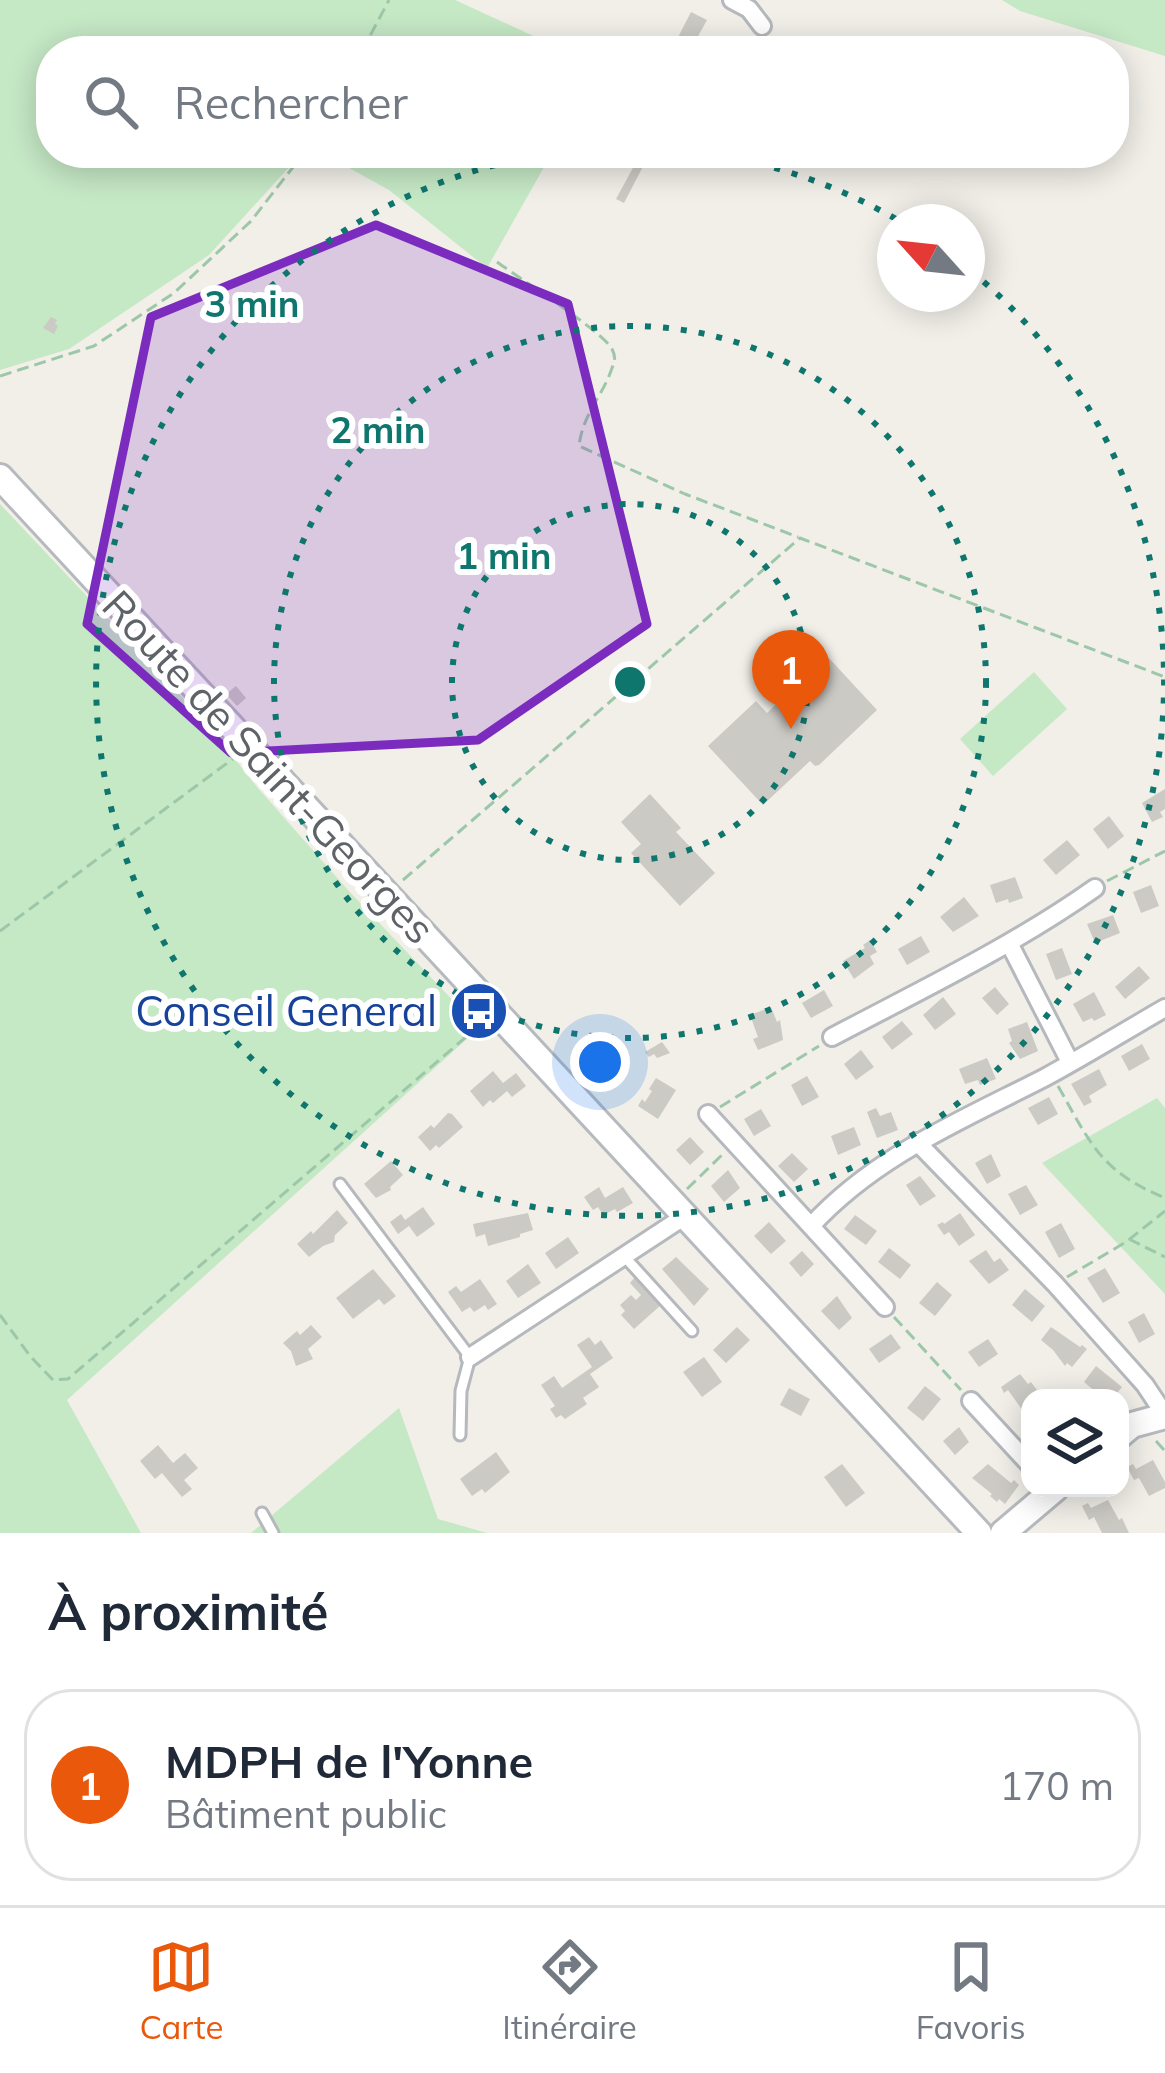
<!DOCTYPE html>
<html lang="fr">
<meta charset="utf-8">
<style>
:root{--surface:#fff;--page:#f6f6f7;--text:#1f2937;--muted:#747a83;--line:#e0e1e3;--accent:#ea580c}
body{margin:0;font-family:Mulish,sans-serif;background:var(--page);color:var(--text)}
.controls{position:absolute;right:36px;bottom:36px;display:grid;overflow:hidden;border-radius:24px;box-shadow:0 6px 30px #0003}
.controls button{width:108px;height:108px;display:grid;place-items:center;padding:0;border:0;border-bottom:3px solid var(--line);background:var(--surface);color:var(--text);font:60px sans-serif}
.compass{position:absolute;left:877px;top:204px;width:108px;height:108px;border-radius:50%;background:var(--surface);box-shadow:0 6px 30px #0003;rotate:297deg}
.you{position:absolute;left:600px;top:1062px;width:42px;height:42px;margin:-30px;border:9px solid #fff;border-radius:50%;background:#1a73e8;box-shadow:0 0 0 18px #1a73e833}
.badge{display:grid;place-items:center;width:78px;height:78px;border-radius:50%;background:var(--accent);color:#fff;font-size:39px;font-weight:700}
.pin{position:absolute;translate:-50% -99px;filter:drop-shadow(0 3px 6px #0008)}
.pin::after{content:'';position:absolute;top:63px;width:42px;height:36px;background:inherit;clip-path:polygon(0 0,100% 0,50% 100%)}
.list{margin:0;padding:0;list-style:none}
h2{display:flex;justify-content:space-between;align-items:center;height:156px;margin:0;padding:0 48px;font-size:51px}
h2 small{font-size:39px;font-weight:400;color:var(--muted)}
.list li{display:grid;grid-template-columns:78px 1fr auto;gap:36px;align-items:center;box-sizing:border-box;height:192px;margin:0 24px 24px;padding:0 24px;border:3px solid var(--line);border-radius:48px}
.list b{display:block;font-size:45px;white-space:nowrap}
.list p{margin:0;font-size:39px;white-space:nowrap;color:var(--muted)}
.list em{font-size:39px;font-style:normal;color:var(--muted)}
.icon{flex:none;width:66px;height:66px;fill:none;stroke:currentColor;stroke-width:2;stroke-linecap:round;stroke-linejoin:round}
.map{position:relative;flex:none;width:1165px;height:1533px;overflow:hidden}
.search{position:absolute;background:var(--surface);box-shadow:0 6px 30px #0003;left:36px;right:36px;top:36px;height:132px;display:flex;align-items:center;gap:30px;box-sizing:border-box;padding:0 42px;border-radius:48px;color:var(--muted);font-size:45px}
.sheet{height:372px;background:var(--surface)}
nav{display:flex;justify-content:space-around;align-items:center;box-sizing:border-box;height:168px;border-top:3px solid var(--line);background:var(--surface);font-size:33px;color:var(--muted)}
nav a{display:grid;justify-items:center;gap:6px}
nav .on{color:var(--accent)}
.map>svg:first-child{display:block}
.green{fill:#c5e8c5}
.building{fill:#cccac5}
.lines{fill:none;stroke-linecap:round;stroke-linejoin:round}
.lane-casing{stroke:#b5b8bc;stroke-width:15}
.street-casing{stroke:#b5b8bc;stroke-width:22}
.secondary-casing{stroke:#b6babf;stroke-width:30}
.path{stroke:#9cc7a9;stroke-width:3;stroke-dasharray:12 6;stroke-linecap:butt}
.lane{stroke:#fff;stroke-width:9}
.street{stroke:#fff;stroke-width:16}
.secondary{stroke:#fff;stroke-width:24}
.marked{fill:#7b2cbf;fill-opacity:0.2;stroke:#7b2cbf;stroke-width:9;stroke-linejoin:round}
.ring{fill:none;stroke:#0f766e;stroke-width:6;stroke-dasharray:6 12}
.labels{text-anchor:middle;stroke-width:12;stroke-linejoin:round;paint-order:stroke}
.street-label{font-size:42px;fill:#5f6368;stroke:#fff}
.transit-label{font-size:42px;fill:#164399;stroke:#fff;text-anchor:end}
.centre{fill:#0f766e;stroke:#fff;stroke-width:6}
.ring-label{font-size:36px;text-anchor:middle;font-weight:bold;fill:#0f766e;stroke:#fff;stroke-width:12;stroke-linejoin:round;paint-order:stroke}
</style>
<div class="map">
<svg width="1165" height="1533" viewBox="0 0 1165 1533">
<rect width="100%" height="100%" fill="#f1efe8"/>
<path class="green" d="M0,0H455L566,51H51V153H302L209,255L69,349L0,370Z
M1002,0H1165V56L1020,11Z
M322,153H552L487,268L389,190Z
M0,504L210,727L257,787L347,889L479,1028L67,1400L141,1533H0Z
M1034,672L1067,709L993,776L960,739Z
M1157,1098L1165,1108V1294L1042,1163Z
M399,1408L438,1519L487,1533H251Z"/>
<path class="building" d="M691,12L707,20L690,51H671Z
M606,153H625L617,166L603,158Z
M641,153H650L624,203L616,199Z
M51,317L57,320L55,324L58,326L54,334L43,328Z
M827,656L877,710L819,765L815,766L810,761L763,805L708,746L756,701L767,713Z
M236,686L246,698L237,706L226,694Z
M1165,789V809L1160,812L1163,817L1152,822L1142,803Z
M650,794L681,828L676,832L715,873L680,906L631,853L641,844L621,822Z
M1109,816L1124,836L1108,849L1093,829Z
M1067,840L1080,855L1056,875L1043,860Z
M1015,877L1023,898L1009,903L1008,899L996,903L990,885Z
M1151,885L1159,906L1141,913L1133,892Z
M964,897L979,916L953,932L940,917Z
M1113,915L1120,933L1095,943L1087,924Z
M921,936L930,952L907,965L898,949Z
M870,940L877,952L870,956L874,964L854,979L843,961L865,948L863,945Z
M1062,948L1072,974L1056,980L1046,954Z
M1139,966L1150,978L1125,999L1115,987Z
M995,987L1009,1004L997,1015L982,998Z
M824,990L833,1006L811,1018L802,1003Z
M1094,992L1106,1015L1094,1021L1092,1018L1083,1022L1073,1004Z
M943,997L956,1014L935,1030L923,1015Z
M771,1007L777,1022L780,1020L783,1040L758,1050L753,1039L758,1037L750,1015Z
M902,1021L913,1034L892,1050L882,1037Z
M1027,1022L1038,1051L1020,1059L1009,1043L1012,1041L1008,1029Z
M662,1042L670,1053L657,1058L654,1054L649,1057L645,1052Z
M1142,1044L1150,1059L1129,1071L1121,1056Z
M861,1050L874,1067L856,1080L844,1064Z
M987,1058L996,1079L980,1085L978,1080L965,1084L959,1069Z
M1099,1069L1107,1085L1089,1096L1092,1102L1084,1106L1071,1084Z
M493,1071L503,1083L516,1073L526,1086L512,1097L507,1091L493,1103L490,1100L483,1107L470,1091Z
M807,1076L819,1097L802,1106L791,1085Z
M656,1078L676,1090L658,1119L638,1106L642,1099L645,1102L652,1091L649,1089Z
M1049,1097L1058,1114L1038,1125L1028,1108Z
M876,1108L880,1116L891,1112L898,1130L877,1138L867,1112Z
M761,1109L771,1126L754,1136L744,1119Z
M448,1113L452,1114L463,1127L439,1148L436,1145L430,1151L418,1137L431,1125L434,1128Z
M854,1127L861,1145L838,1155L831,1136Z
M690,1137L704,1152L690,1165L676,1150Z
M792,1153L808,1169L794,1182L778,1166Z
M991,1154L1001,1176L987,1184L975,1163Z
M391,1161L403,1175L390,1187L391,1190L376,1198L364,1184Z
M728,1170L740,1188L724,1202L711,1186Z
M920,1176L936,1196L920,1206L906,1185Z
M1026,1185L1038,1205L1020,1215L1008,1194Z
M599,1187L605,1198L623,1187L633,1203L617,1212L615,1209L603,1215L598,1207L593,1210L584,1197Z
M423,1207L435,1224L417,1237L409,1226L398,1234L390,1222L401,1214L405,1220Z
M337,1210L348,1223L335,1235L334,1242L323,1246L309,1257L297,1244L311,1231L313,1234Z
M528,1213L533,1230L520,1234V1237L488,1246L485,1234L476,1237L473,1224Z
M960,1213L975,1235L959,1246L949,1232L944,1235L937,1225L943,1222L944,1224Z
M855,1215L877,1231L866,1245L844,1229Z
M769,1222L786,1241L771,1254L754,1236Z
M1061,1223L1075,1249L1059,1258L1045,1232Z
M568,1237L579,1253L556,1269L545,1253Z
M889,1248L911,1265L900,1279L878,1262Z
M986,1250L994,1262L1000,1258L1009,1270L989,1284L969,1261Z
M802,1251L814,1264L801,1277L789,1263Z
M676,1257L709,1289L694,1306L662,1269Z
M528,1264L541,1283L518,1298L506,1281Z
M1105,1268L1120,1293L1103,1303L1087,1278Z
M373,1269L396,1296L384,1305L379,1299L353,1319L336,1298Z
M635,1277L661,1305L634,1329L621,1315L625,1311L620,1305L631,1295L636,1300L641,1295L630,1283Z
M480,1279L497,1304L488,1310L485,1305L474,1312L470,1307L462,1312L448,1292L456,1286L461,1292Z
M937,1282L952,1295L935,1316L919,1303Z
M1025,1289L1045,1306L1032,1322L1012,1305Z
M837,1296L852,1318L839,1330L821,1311Z
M1144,1313L1155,1334L1139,1343L1128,1322Z
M311,1325L322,1337L308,1349L313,1359L296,1366L291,1351L283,1343L297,1331L300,1335Z
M737,1327L750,1340L726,1363L713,1350Z
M1051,1327L1080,1347L1082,1345L1087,1349L1072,1367L1067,1363L1065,1366L1053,1350L1041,1340Z
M891,1334L901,1348L879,1363L869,1349Z
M589,1337L595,1345L601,1340L613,1358L590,1374L599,1387L583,1398L587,1404L565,1419L561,1415L556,1418L550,1409L555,1406L541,1385L554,1376L562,1388L592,1367L577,1345Z
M988,1339L998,1354L979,1367L968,1352Z
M704,1357L722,1382L702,1397L683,1372Z
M1096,1366L1122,1387L1113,1398H1103L1084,1382Z
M1020,1374L1028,1384L1031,1382L1037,1390L1034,1392L1038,1398H1030V1421L1008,1390L1004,1393L1001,1387Z
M925,1386L941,1399L923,1421L907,1408Z
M789,1388L810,1399L801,1416L780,1405Z
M959,1427L969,1442L955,1455L943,1441Z
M158,1445L173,1463L185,1453L198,1468L184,1480L192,1489L182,1497L162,1473L155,1479L140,1461Z
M496,1452L510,1472L485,1493L482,1489L472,1496L460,1479Z
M1153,1460L1165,1482V1488L1149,1496L1139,1478L1134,1480L1127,1467L1133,1464L1136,1469Z
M842,1464L865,1493L846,1507L824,1477Z
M988,1464L1011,1483L1014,1480L1019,1485L1005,1504L999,1499L997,1502L990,1496L992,1494L972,1478Z
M1108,1500L1119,1520L1122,1518L1129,1533H1102L1094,1517L1089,1520L1082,1506L1088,1503L1091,1508Z"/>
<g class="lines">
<defs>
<path id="lane" d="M340,1184L470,1357L461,1391L460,1435
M624,1256L692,1331
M262,1513L273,1533"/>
<path id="street" d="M732,0L749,9L762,26
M1009,943L1070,1062
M832,1037C921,990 1013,946 1095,888
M708,1114L885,1307
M917,1142L1055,1284L1145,1385L1165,1415
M811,1226C875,1156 962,1120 1044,1078C1085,1056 1125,1031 1165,1008
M470,1357L685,1216
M971,1401L1030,1465"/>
<path id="secondary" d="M0,477L979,1533
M1120,1435L1132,1425L1165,1416
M1003,1533L1056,1488"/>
</defs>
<use href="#lane" class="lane-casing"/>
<use href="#street" class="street-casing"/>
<use href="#secondary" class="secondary-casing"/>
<path class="path" d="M362,51L389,0
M497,262C519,278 602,331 612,349C616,357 615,361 612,368C602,398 583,413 579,446L685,494L798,537
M0,376L94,346L174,293L251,221L304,153
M403,880L800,538L1165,677
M1107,881L1165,851
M0,931L234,758
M1058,1086C1091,1144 1100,1171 1165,1198
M720,1107L819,1046
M687,1189L723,1154
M1129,1239L1165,1257
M1067,1277L1126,1242L1165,1211
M0,1315L30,1356L53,1380L68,1379L481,1024
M894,1317L961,1390
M1156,1441L1165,1451"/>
<use href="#lane" class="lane"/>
<use href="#street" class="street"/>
<use href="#secondary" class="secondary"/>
</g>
<path class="marked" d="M376,225L568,304L647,624L478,740L231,753L87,624L151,317Z"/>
<g class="ring">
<circle cx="630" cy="682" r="178"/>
<circle cx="630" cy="682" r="356"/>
<path d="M704 153A534 534 0 0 1 901 222M970 270A534 534 0 1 1 556 153"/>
</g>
<defs>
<symbol id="bus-disc" viewBox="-11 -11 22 22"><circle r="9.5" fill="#1a4fb4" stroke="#fff"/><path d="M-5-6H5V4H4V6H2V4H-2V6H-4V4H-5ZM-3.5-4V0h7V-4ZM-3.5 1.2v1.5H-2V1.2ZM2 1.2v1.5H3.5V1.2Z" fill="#fff"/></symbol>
</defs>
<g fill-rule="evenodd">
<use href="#bus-disc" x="446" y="978" width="66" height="66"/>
</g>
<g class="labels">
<g class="street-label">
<text transform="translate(269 767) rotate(47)" y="15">Route de Saint-Georges</text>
</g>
<g class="transit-label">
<text x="437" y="1026">Conseil General</text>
</g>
</g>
<circle cx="630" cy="682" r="18" class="centre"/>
<g class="ring-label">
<text x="252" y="317">3 min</text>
<text x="378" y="443">2 min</text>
<text x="504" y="569">1 min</text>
</g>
</svg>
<div class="controls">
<button><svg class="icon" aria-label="layers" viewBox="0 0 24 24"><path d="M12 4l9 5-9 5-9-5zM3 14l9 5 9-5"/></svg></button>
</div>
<svg class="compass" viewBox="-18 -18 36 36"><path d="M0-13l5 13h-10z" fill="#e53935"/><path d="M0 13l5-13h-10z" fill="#747a83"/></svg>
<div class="you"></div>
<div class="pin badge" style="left:791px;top:729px">1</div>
<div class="search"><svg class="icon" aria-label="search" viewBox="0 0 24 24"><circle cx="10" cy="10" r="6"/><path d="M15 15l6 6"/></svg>Rechercher</div>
</div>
<section class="sheet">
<h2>À proximité<small></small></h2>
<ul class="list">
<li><span class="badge">1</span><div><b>MDPH de l'Yonne</b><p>Bâtiment public</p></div><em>170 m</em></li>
</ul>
</section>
<nav>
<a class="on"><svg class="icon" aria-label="map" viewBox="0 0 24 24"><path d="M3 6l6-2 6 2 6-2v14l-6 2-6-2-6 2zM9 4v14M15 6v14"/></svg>Carte</a>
<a><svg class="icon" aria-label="directions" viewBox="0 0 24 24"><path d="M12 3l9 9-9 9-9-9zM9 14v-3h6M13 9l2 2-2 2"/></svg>Itinéraire</a>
<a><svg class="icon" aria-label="saved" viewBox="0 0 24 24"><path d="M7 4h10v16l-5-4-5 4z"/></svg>Favoris</a>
</nav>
